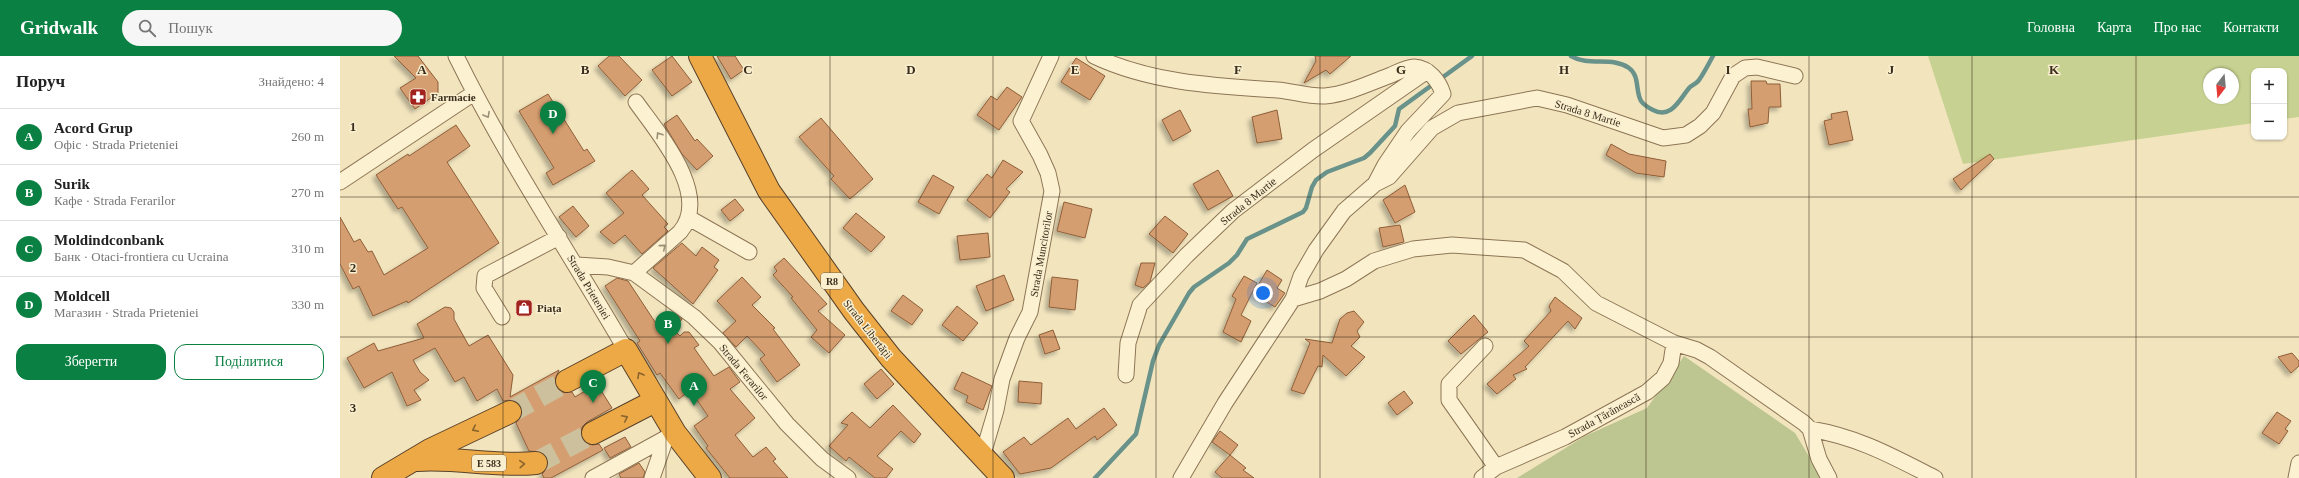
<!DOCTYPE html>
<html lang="uk">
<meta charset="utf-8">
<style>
:root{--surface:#fff;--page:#f6f6f6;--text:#222;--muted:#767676;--line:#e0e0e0;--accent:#0b8043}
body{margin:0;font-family:Georgia,serif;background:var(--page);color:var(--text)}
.controls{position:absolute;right:12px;top:12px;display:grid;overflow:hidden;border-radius:8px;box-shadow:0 1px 3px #0004}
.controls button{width:36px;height:36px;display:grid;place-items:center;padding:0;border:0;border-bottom:1px solid var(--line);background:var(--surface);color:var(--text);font:20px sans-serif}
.compass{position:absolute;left:1863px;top:12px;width:36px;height:36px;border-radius:50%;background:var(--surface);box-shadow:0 1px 3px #0004;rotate:196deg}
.you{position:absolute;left:923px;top:237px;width:14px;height:14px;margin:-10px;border:3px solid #fff;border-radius:50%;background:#1a73e8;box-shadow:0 0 0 6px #1a73e833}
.badge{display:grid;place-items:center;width:26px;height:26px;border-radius:50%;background:var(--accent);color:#fff;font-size:13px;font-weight:700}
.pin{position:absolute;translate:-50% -33px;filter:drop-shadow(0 1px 2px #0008)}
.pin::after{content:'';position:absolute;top:21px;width:14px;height:12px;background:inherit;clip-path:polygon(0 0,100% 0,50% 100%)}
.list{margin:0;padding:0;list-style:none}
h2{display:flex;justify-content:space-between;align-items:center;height:52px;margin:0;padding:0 16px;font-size:17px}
h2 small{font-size:13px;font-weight:400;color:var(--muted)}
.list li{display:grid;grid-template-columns:26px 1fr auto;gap:12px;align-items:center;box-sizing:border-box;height:56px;padding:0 16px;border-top:1px solid var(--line)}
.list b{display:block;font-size:15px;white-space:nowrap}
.list p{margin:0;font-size:13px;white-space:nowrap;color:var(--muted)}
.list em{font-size:13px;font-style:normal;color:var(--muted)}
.actions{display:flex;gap:8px;padding:12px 16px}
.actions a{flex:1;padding:9px 0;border:1px solid var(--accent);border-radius:12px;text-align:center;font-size:14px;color:var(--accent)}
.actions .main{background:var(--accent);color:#fff}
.icon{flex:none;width:22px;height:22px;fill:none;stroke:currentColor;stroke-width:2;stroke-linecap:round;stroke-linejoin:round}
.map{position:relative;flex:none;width:1959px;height:422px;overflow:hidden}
header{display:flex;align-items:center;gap:24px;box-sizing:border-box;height:56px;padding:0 20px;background:var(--accent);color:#fff}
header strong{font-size:19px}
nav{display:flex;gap:22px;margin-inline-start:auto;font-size:14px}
.search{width:280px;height:36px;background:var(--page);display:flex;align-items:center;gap:10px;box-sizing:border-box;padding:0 14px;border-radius:22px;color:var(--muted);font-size:15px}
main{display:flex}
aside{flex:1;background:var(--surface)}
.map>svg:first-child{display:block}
.green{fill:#c7d191;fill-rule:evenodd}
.cemetery{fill:#bdc591}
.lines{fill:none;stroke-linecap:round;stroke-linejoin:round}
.stream{stroke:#68928a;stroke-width:4.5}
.building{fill:#d59e70;stroke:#8e5e38;filter:url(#shadow)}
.highway-tunnel{stroke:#cdc09d;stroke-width:22;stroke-dasharray:22 11;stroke-linecap:butt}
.minor-casing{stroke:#8d7555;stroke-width:17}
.highway-casing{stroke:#5a422a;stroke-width:24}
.minor{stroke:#fcf2d2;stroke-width:15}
.highway{stroke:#eca945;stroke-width:22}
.oneway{stroke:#9b8f76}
.oneway2{stroke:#8a642e}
.grid{fill:none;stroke:#3a2c1b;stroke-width:1;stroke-opacity:0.55}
.labels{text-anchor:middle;stroke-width:3;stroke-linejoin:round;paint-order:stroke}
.shield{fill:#f9efcf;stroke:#736651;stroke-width:1}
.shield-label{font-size:10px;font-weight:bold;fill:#3a2c1b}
.poi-label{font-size:11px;font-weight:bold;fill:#3a2c1b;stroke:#f9efcf;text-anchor:start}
.street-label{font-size:11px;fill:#3a2c1b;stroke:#f9efcf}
.grid-label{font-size:13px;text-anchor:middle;font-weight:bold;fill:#3a2c1b;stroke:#f9efcf;stroke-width:3;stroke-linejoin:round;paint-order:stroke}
</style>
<header>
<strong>Gridwalk</strong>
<div class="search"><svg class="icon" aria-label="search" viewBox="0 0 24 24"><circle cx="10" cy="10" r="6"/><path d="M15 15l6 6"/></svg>Пошук</div>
<nav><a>Головна</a><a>Карта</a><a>Про нас</a><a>Контакти</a></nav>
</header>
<main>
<aside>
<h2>Поруч<small>Знайдено: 4</small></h2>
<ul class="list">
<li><span class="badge">A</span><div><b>Acord Grup</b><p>Офіс · Strada Prieteniei</p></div><em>260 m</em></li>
<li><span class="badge">B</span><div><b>Surik</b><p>Кафе · Strada Ferarilor</p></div><em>270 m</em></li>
<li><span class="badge">C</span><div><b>Moldindconbank</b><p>Банк · Otaci-frontiera cu Ucraina</p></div><em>310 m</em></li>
<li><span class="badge">D</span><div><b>Moldcell</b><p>Магазин · Strada Prieteniei</p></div><em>330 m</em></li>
</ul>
<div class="actions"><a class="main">Зберегти</a><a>Поділитися</a></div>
</aside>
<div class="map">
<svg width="1959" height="422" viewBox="0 0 1959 422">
<defs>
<filter id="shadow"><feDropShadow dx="-3.5" dy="3.5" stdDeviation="2" flood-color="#0004"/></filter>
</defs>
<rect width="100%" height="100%" fill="#f2e5be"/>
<path class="green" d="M1588,0H1959V61L1944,63V15H1914V67L1623,108ZM1869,18H1893V42H1869Z"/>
<path class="cemetery" d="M1344,300L1455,377L1482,422H1177L1245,380L1307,352Z"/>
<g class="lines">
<path class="stream" d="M1231,0C1249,11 1272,0 1289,12C1300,20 1295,34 1301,45C1304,49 1309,52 1313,54C1332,64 1340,42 1350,31C1353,29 1357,27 1359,24C1364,17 1369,7 1373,0
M755,422L796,378L813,305L819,289L849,237L854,231L889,207L897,199L907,183L963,156L966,152L972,131L976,124L987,116L1024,102L1030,97L1055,70L1059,53L1132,0"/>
</g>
<path class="building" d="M54,0H78L98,26V37L75,53L60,32L76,22Z
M269,0H279L302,24L285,40L258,10Z
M332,0L352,26L332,40L312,14Z
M377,0H395L404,14L391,23Z
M975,0H1011L990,18L986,14L964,27L976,5Z
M736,2L765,20L750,44L721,26Z
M1411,25H1426L1427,28H1440L1441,51H1429L1428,67L1410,71L1408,53H1412Z
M667,31L682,41L659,74L637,59L651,40L657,44Z
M208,38L244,95L247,93L255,105L213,129L206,117L214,112L179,55Z
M840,54L851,75L833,85L822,64Z
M937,54L942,83L917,87L912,61Z
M1507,55L1513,84L1489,89L1484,65L1492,63L1491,58Z
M337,59L355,85L357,83L373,100L357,114L342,98L324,68Z
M481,62L533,123L510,143L491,123L494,120L459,81Z
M116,69L130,90L107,106L159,187L68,247L67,245L33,260L19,230L13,233L0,208V161L14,186L20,183L28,196L32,195L44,219L88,192L62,151L58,153L36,119L68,98L69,100Z
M1271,88L1289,98L1326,105L1324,121L1296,117L1266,99Z
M1650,98L1654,103L1621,134L1613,123Z
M663,104L683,116L666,133L670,136L650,162L627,144L647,118L652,122Z
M292,114L309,133L302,139L328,168L324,171L328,175L302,198L285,179L274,188L260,176L284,157L266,137Z
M878,114L893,140L868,154L853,128Z
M593,119L614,131L599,158L578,146Z
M1065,129L1075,156L1055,167L1043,144Z
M395,143L404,154L390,165L381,154Z
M724,146L752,153L745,182L717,175Z
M233,150L249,170L236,181L219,161Z
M516,157L545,181L531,196L503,172Z
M825,160L848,178L833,197L809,178Z
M1060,169L1064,186L1043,191L1039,172Z
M648,177L650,201L620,204L617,180Z
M342,187L356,200L362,191L379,204L374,211L378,214L353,248L313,212Z
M444,202L487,248L478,255L505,279L489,297L471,281L477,274L451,242L453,241L433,219L437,215L434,211Z
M801,207H815L810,226L803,232L795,229Z
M927,214L942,224L937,232L945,237L935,251L913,238Z
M664,219L674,244L646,255L636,230Z
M904,220L917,227L901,259L911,265L901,286L883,276L896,243L892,240Z
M402,221L421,241L412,249L435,272L433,273L460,309L437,326L420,303L425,299L407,280L396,291L383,277L396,265L377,245Z
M712,221L738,224L735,254L709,251Z
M277,222L288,225L319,272L336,259L342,263L334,274L340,280L344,276H349L359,289L354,292L374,320L389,311L400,326L390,333L415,362L395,379L413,401L426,391L436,403L433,405L448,422H390L366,392L368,390L354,370L368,360L350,334L339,343L320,317L317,319L297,287L300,285L265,230Z
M563,239L583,254L572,269L551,255Z
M1215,241L1242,262L1235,273L1228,265L1185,311L1187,313L1173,319L1176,323L1157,338L1147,328L1189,290L1184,285L1211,255L1209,250Z
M617,250L638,267L623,285L602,269Z
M105,251L111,252L114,256V263L129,290L148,279L173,319L170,341L219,314L215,324L216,331L221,336H232L235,341L257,328L272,352L247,366L242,371L241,377L246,387L253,389L259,388L263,394L211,422H204L202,418L207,412V400L201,396L189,395L176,367L182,357L181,350L171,344L163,345L157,333L137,345L124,321L115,326L95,292L73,304L80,316L89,324L74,334L81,344L67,350L52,316L24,332L7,302L34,287L38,295L84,282L77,268Z
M1014,255L1024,266L1017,275L1020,281L1011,290L1025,301L1006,320L983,299L982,311L978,310L964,338L951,334L970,287L965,283L992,287L1000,263L1007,257Z
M1134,259L1148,276L1121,298L1108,285Z
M713,274L720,293L705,298L699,279Z
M1952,297L1959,305V310L1951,317L1938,301Z
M541,313L554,328L537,343L524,328Z
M622,316L652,330L643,354L626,346L628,340L614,333Z
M679,325L702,327L701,348L678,346Z
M1064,335L1073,347L1057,359L1048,347Z
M553,349L581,378L574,387L561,375L537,400L553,413L546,422H535L509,401L506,405L489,390L508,369L501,367L512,356L530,372Z
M764,352L777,369L757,384L755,380L711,412L680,418L663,396L684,381L691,389L728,362L736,373Z
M1937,356L1951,365L1945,373L1948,375L1939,388L1922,377Z
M880,375L898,389L890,399L872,386Z
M285,381L291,391L270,402L264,392Z
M890,399L906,412L903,414L914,422H882L875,416Z
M299,407L305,416L303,422H281L279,418Z"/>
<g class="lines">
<path class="highway-tunnel" d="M170,356L227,325
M196,407L253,377"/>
<defs>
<path id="minor" d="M116,0C166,102 229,196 286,294
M754,0C811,27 875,30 937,34C953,35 968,41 985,40C1007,38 1030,27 1051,19C1058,16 1067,11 1074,11C1089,12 1099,25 1103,38L1068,75L1045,109L1035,128
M0,126L134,37
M349,162L409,196
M237,209L268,211L294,217L354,261L380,286L447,368L482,403L508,422
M294,217L340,176C372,139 318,77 296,46
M953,243L980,235L1006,223L1034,205L1073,193L1112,189L1184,194L1223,215L1256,247L1334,287L1357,294L1370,301L1464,367L1470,373L1479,403L1489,422
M162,261L144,232L145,220L219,181
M1145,290L1109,328V344L1156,411
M786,319L788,287L800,249L846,200L893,155L973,94L1087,15
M1470,373C1518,381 1552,400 1595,422
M642,401L656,354L662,323L677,282L690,256L712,135L708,117L700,99L681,65L711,0
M253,422L335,377
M312,422L326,382
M841,422L885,347L953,243L961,220L976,194L1004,155L1035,128L1049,121L1092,72L1118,57L1197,42L1227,49L1323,82L1346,79L1360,70L1373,57L1393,20L1405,12L1417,11L1455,20
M1142,422L1156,411L1225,381L1307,336L1323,322L1331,307L1334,287
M1956,422L1959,407"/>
<path id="highway" d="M360,0L429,135L514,255L551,302L663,422
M227,325L286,294L335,377L370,422
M253,377L315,345
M77,404C117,401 156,411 196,407
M43,422L90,394L170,356"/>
</defs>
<use href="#minor" class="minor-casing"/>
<use href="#highway" class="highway-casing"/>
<use href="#minor" class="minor"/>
<use href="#highway" class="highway"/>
</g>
<defs><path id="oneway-chevron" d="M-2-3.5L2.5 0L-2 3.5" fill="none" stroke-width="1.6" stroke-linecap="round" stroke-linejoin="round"/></defs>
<g class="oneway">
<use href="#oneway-chevron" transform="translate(147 59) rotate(61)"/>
<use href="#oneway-chevron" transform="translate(319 79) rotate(-122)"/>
<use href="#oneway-chevron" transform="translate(323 191) rotate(-41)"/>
</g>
<g class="oneway2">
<use href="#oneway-chevron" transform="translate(300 319) rotate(-119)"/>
<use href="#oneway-chevron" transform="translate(285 362) rotate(-26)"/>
<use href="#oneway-chevron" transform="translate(135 373) rotate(154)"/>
<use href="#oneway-chevron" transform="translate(182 408) rotate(-4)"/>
</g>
<path class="grid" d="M163,0V422M326,0V422M490,0V422M653,0V422M816,0V422M980,0V422M1143,0V422M1306,0V422M1469,0V422M1632,0V422M1796,0V422M0,141H1959M0,281H1959"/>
<defs>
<symbol id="pharmacy-square" viewBox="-11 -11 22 22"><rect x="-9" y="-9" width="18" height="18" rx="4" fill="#a2231e" stroke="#f9efcf"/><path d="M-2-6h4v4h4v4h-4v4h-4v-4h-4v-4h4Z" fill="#fff"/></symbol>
<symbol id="shop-square" viewBox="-11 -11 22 22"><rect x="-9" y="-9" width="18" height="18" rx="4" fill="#a2231e" stroke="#f9efcf"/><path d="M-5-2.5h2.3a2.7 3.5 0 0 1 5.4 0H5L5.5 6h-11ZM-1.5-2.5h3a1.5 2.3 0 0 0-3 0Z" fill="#fff"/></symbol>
</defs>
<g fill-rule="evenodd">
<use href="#pharmacy-square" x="68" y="31" width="20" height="20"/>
<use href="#shop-square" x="174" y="242" width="20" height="20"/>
</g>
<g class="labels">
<g class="shield">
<rect x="481" y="217" width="22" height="16" rx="3"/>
<rect x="132" y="399" width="34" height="16" rx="3"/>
</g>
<g class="shield-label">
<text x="492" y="229">R8</text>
<text x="149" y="411">E 583</text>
</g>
<g class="poi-label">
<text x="91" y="45">Farmacie</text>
<text x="197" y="256">Piața</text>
</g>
<g class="street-label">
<text transform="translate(1248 57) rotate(17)" y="4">Strada 8 Martie</text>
<text transform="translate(908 145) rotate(-39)" y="4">Strada 8 Martie</text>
<text transform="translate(701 198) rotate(-80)" y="4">Strada Muncitorilor</text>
<text transform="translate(249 231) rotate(59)" y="4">Strada Prieteniei</text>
<text transform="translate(528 273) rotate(52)" y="4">Strada Libertății</text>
<text transform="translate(404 316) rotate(50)" y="4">Strada Ferarilor</text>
<text transform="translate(1264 359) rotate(-29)" y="4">Strada Țărănească</text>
</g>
</g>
<g class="grid-label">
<text x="82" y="18">A</text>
<text x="245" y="18">B</text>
<text x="408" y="18">C</text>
<text x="571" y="18">D</text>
<text x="735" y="18">E</text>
<text x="898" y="18">F</text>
<text x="1061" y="18">G</text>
<text x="1224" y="18">H</text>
<text x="1388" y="18">I</text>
<text x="1551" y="18">J</text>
<text x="1714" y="18">K</text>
<text x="13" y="75">1</text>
<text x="13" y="216">2</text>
<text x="13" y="356">3</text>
</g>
</svg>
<div class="controls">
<button>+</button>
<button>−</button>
</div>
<svg class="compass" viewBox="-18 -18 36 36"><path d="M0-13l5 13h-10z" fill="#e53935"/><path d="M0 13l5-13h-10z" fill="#767676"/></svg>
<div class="you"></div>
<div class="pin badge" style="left:354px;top:350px">A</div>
<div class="pin badge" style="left:328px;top:288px">B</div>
<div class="pin badge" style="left:253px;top:347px">C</div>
<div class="pin badge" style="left:213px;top:78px">D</div>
</div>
</main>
